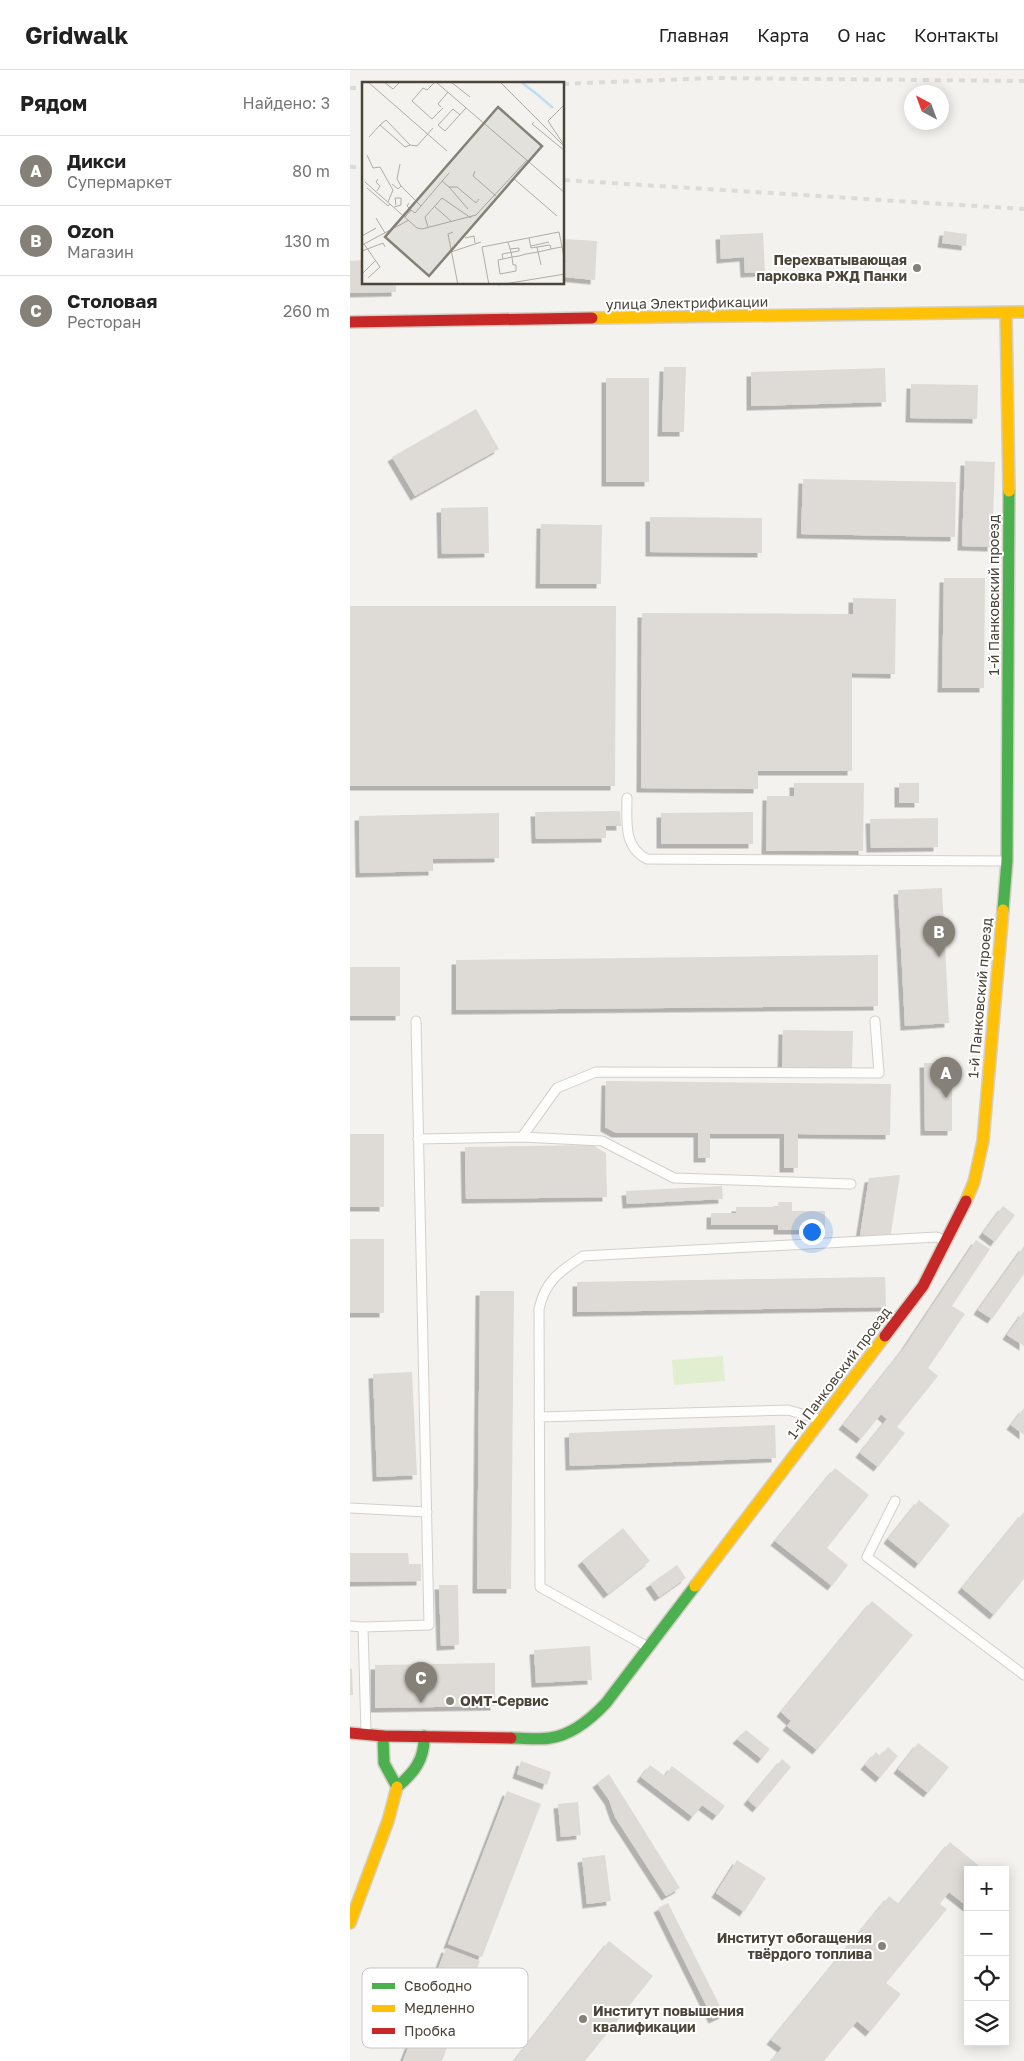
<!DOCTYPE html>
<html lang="ru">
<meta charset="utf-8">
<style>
:root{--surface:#fff;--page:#f6f6f6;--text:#222;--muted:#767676;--line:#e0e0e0;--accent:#868178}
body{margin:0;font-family:"Golos Text",sans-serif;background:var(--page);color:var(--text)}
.controls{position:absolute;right:15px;bottom:15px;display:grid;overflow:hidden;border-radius:0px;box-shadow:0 2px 12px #0003}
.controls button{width:45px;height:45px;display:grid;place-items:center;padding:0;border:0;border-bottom:1px solid var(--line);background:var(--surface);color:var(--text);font:25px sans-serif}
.compass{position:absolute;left:554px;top:15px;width:45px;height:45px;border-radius:50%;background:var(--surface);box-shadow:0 2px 12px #0003;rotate:319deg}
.you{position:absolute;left:461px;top:1161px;width:18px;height:18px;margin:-12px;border:4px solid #fff;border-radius:50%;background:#1a73e8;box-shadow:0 0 0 8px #1a73e833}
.badge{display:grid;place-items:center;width:32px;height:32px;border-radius:50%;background:var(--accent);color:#fff;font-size:16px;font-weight:700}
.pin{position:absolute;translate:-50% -41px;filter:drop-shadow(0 1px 2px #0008)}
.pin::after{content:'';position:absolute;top:26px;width:18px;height:15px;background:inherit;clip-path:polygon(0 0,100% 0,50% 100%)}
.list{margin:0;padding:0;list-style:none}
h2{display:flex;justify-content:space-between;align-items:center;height:65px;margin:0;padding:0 20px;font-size:21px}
h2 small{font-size:16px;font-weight:400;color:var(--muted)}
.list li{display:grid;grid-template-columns:32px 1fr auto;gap:15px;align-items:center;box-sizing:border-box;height:70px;padding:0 20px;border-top:1px solid var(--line)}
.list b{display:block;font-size:19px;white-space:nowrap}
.list p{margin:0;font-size:16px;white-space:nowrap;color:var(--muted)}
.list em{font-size:16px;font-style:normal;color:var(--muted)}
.icon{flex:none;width:28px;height:28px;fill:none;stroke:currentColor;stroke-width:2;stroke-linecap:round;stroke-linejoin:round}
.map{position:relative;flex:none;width:674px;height:1991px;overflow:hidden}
header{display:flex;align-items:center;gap:30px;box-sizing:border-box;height:70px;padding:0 25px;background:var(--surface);border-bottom:1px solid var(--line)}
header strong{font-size:24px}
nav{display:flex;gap:28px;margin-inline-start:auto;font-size:18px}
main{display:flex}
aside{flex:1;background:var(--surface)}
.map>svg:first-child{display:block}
.green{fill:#e1eecf}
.building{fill:#dedbd6;filter:url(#shadow)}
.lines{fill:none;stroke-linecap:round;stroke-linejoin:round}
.lane-casing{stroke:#d2d0cb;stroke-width:11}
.fast-casing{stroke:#d3cfc5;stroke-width:14}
.slow-casing{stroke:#d3cfc5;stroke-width:14}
.jam-casing{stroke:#d3cfc5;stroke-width:14}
.lane{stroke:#fdfdfc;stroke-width:9}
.fast{stroke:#4caf50;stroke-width:11}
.slow{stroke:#ffc107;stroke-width:11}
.jam{stroke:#c62828;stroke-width:11}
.rail{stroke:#dbdbda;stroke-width:4;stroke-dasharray:6 6;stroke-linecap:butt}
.poi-dot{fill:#868178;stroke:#fff;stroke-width:2}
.labels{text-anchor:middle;stroke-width:4;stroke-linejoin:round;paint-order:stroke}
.poi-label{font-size:14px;font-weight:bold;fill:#4b4439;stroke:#fff;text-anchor:end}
.street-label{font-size:14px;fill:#4b4439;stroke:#fff}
.inset-river{fill:none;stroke:#c0ddf1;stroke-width:2.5}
.inset-road{fill:none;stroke:#b0aca6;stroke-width:1}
.view{fill:#868178;fill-opacity:0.15;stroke:#868178;stroke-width:2.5}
.inset-edge{fill:none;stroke:#4b4439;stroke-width:2.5}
.key{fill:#fff;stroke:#c9c7c4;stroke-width:1}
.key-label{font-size:14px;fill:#4b4439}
</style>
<header>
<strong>Gridwalk</strong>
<nav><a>Главная</a><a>Карта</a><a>О нас</a><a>Контакты</a></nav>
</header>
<main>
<aside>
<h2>Рядом<small>Найдено: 3</small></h2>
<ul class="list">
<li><span class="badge">A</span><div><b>Дикси</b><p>Супермаркет</p></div><em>80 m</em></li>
<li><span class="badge">B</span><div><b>Ozon</b><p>Магазин</p></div><em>130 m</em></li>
<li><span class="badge">C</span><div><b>Столовая</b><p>Ресторан</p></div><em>260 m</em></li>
</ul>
</aside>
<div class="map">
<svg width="674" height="1991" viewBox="0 0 674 1991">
<defs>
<filter id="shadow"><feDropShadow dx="-4.5" dy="4.5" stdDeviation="0" flood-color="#0004"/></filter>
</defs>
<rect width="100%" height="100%" fill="#f4f2ee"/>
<path class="green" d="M373,1286L375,1311L324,1315L322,1290Z"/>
<path class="building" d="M594,161L617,164L616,176L592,173Z
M413,163L415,202L395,203L394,187L371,189L370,165Z
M214,169L247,171L245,210L214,207Z
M14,190V214H46V222L0,223V191Z
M314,297H336L334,362H312Z
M535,298L536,332L401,336V302Z
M256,308H299V412H256Z
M561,314L628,315L627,349L560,348Z
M126,339L149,379L65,426L42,387Z
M615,391L645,392L642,477L612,476Z
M453,409L606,412L605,467L451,464Z
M138,437L139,483L92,484L91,438Z
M300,447L412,448V483L300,482Z
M191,454L252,455L251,514H190Z
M594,508H635L634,618H592Z
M503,528L546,529L545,604L502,603V701H408V719L291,718L292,543L503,544Z
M0,536H266L265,716H0Z
M444,713H514L513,781H416L417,726H444Z
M549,713H569V733H549Z
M270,741L271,756H256V768L186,769L185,742Z
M403,742V774H311V743Z
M149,743V788L83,789V801L10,803L9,746Z
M588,748V777L521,778L520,749Z
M592,818L599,953L555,956L548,820Z
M528,885V936L106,940V890Z
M0,897H50V946H0Z
M433,960L503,961L502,998L432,997Z
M574,993H602V1061H575Z
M256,1011L541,1014L540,1065L448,1064V1098H434V1064H360V1088H348V1063H266L255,1057Z
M0,1064H34V1137H0Z
M242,1075L256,1083L257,1127L116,1129L115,1077Z
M550,1105L540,1169L510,1165L519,1108Z
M372,1116L373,1129L277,1134L276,1121Z
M428,1132H442V1141H475V1160H428V1155H361V1143H386V1137H428Z
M653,1136L665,1145L645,1172L633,1163Z
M0,1169H34V1243H0Z
M626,1170L640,1179L602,1236L615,1244L578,1298L588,1306L547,1357L555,1363L528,1397L510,1383L537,1349L531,1344L511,1369L493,1355L554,1278Z
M674,1176V1204L642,1249L628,1240Z
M535,1207L536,1237L227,1242V1212Z
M130,1221H164L161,1519H127Z
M674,1241V1276L657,1265Z
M62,1302L67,1405L27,1407L23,1304Z
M674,1338V1365L661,1355Z
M425,1355L426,1388L220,1396L219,1363Z
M485,1398L519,1425L477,1478L498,1495L482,1516L425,1471Z
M569,1430L600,1455L569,1494L538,1469Z
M674,1442V1509L644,1545L612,1518Z
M273,1458L300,1491L258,1524L232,1491Z
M0,1483H58L59,1494H71V1511L0,1512Z
M327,1495L336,1508L309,1527L300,1514Z
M89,1515H108L109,1575L91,1576Z
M522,1531L563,1565L467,1680L437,1656L441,1651L431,1642Z
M240,1576L242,1610L186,1613L184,1580Z
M145,1593V1636L25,1638V1595Z
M0,1599H2L3,1625H0Z
M396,1660L420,1679L412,1689L387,1669Z
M568,1673L599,1697L578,1723L548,1699Z
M538,1677L548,1686L530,1708L515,1695L526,1682L530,1686Z
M432,1689L441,1697L407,1738L398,1730Z
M171,1691L201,1702L197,1715L167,1704Z
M300,1695L315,1706L322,1696L375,1736L367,1746L352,1735L343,1747L291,1707Z
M259,1704L330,1818L316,1826L265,1747L259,1730L247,1713Z
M157,1721L191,1734L132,1887L98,1874Z
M228,1732L231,1765L211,1767L208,1734Z
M600,1772L634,1800H618V1837L599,1822L590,1834L597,1839L536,1913L551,1924L520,1962L507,1951L474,1991H421L432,1978L421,1970L539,1826L549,1834Z
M255,1785L261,1831L237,1834L232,1788Z
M387,1790L416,1808L394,1842L366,1823Z
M318,1833L374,1944L363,1949L308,1838Z
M259,1871L303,1906L235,1991H164Z
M96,1878L130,1891L92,1991H53Z"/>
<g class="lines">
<defs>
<path id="lane" d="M277,728C277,751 273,777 297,789L654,791
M172,1067L252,1071L324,1108L501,1114
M68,1069L172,1067L207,1018L246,1002L529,1003L525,951
M189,1347L438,1340L469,1349
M545,1431L517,1487L674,1605
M0,1438L77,1442
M0,1556L13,1557L16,1663
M13,1557L79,1555L66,951
M296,1576L190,1517L189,1239C195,1211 210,1201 233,1186L587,1167L595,1171"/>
<path id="fast" d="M653,840L657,791L659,421
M33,1666L34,1693L47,1717
M161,1668C174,1668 188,1670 200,1668C222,1665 242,1648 256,1633L345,1516
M47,1717C64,1703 75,1689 74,1666"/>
<path id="slow" d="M656,243L659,421
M242,248L674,242
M616,1131L624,1112L633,1071L653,840
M345,1516L535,1266
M0,1853L38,1751L47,1717"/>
<path id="jam" d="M0,252L242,248
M535,1266L573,1216L616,1131
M0,1663L33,1666L161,1668"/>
</defs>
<use href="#lane" class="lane-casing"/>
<use href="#fast" class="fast-casing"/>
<use href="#slow" class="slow-casing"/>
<use href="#jam" class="jam-casing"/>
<use href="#lane" class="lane"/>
<use href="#fast" class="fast"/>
<use href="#slow" class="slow"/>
<use href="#jam" class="jam"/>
<path class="rail" d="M213,14L362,8L674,11
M0,18H14
M0,97H14
M214,110L674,139"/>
</g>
<g class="poi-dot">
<circle cx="567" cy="198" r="5"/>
<circle cx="100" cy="1631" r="5"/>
<circle cx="532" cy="1876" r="5"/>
<circle cx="233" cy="1949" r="5"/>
</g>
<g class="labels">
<g class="poi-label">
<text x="557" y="195">Перехватывающая<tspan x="557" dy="16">парковка РЖД Панки</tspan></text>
<text x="110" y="1636" text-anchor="start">ОМТ-Сервис</text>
<text x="522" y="1873">Институт обогащения<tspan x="522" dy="16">твёрдого топлива</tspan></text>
<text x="243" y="1946" text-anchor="start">Институт повышения<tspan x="243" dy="16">квалификации</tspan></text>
</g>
<g class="street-label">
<text transform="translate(337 233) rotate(-1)" y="5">улица Электрификации</text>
<text transform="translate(644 525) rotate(-90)" y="5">1-й Панковский проезд</text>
<text transform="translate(630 928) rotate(-85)" y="5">1-й Панковский проезд</text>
<text transform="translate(489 1303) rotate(-53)" y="5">1-й Панковский проезд</text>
</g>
</g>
<g transform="translate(12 12)">
<rect width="202" height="202" fill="#f4f2ee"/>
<path class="inset-river" d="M159,0L176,13M160,0H199M176,13L191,26"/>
<path class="inset-road" d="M6,0L85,69M22,0L31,7L38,0M73,0L65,8L61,6L50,19L70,37L81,26M74,0L203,111M89,0L108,15M138,0L203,65M79,25L76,22L86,10M98,33L91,27L76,43L83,49L104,26M172,40L170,42L203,69M7,55L18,43M48,63L43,65L18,43L24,38L48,63L55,64L71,46M202,63L186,39L203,22M5,73L11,86L18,85L31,108L26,120M38,82L35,97L39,104M113,89L111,94L134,114M151,96L195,134M80,99L87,105H95L114,121L117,117M3,100L55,146L60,147L114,133L165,78M30,102L36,107L39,104L59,124M87,105L106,127M5,106L26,124L28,122M15,109L18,104L14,100L16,97M72,124L90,140M32,125L39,123V116H33L34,123M49,128L53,131L87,91M43,135L49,128L45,124L47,121M14,136L23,151M66,145L63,135L80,116L109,136M91,150L86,152L96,203M0,154L14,146M103,156L112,154L113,161M167,156L169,166L175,165L179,183M146,160L149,170L150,175L151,183H154V189L138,192L136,178L141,177L150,175L157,174L164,172L176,170L194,166L200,165M2,162L18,185L6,196M0,163L47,138M169,164L187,160M175,165L188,163L189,167M0,169L21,161L23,165M89,170L119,160M141,177L140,172L157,169V166L148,167M0,192L13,179M127,203L120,165L197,150L203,180M136,203L203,192"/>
<path class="view" d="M136,25L180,64L67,194L23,155Z"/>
<rect width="202" height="202" class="inset-edge"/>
</g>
<rect x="12" y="1898" width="166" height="80" rx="8" class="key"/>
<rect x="22" y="1913" width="23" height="6" fill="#4caf50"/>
<rect x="22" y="1935" width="23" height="7" fill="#ffc107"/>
<rect x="22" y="1958" width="23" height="6" fill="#c62828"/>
<g class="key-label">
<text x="54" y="1921">Свободно</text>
<text x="54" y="1943">Медленно</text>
<text x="54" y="1966">Пробка</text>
</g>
</svg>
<div class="controls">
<button>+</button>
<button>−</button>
<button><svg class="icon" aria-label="locate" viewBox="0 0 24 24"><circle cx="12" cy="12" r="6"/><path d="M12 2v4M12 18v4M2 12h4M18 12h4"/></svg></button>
<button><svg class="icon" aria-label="layers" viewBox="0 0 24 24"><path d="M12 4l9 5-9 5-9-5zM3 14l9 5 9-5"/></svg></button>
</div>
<svg class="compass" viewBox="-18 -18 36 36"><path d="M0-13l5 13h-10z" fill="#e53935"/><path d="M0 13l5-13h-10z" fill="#767676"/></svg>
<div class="you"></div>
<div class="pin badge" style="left:596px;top:1028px">A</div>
<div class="pin badge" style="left:589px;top:887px">B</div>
<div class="pin badge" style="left:71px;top:1633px">C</div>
</div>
</main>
